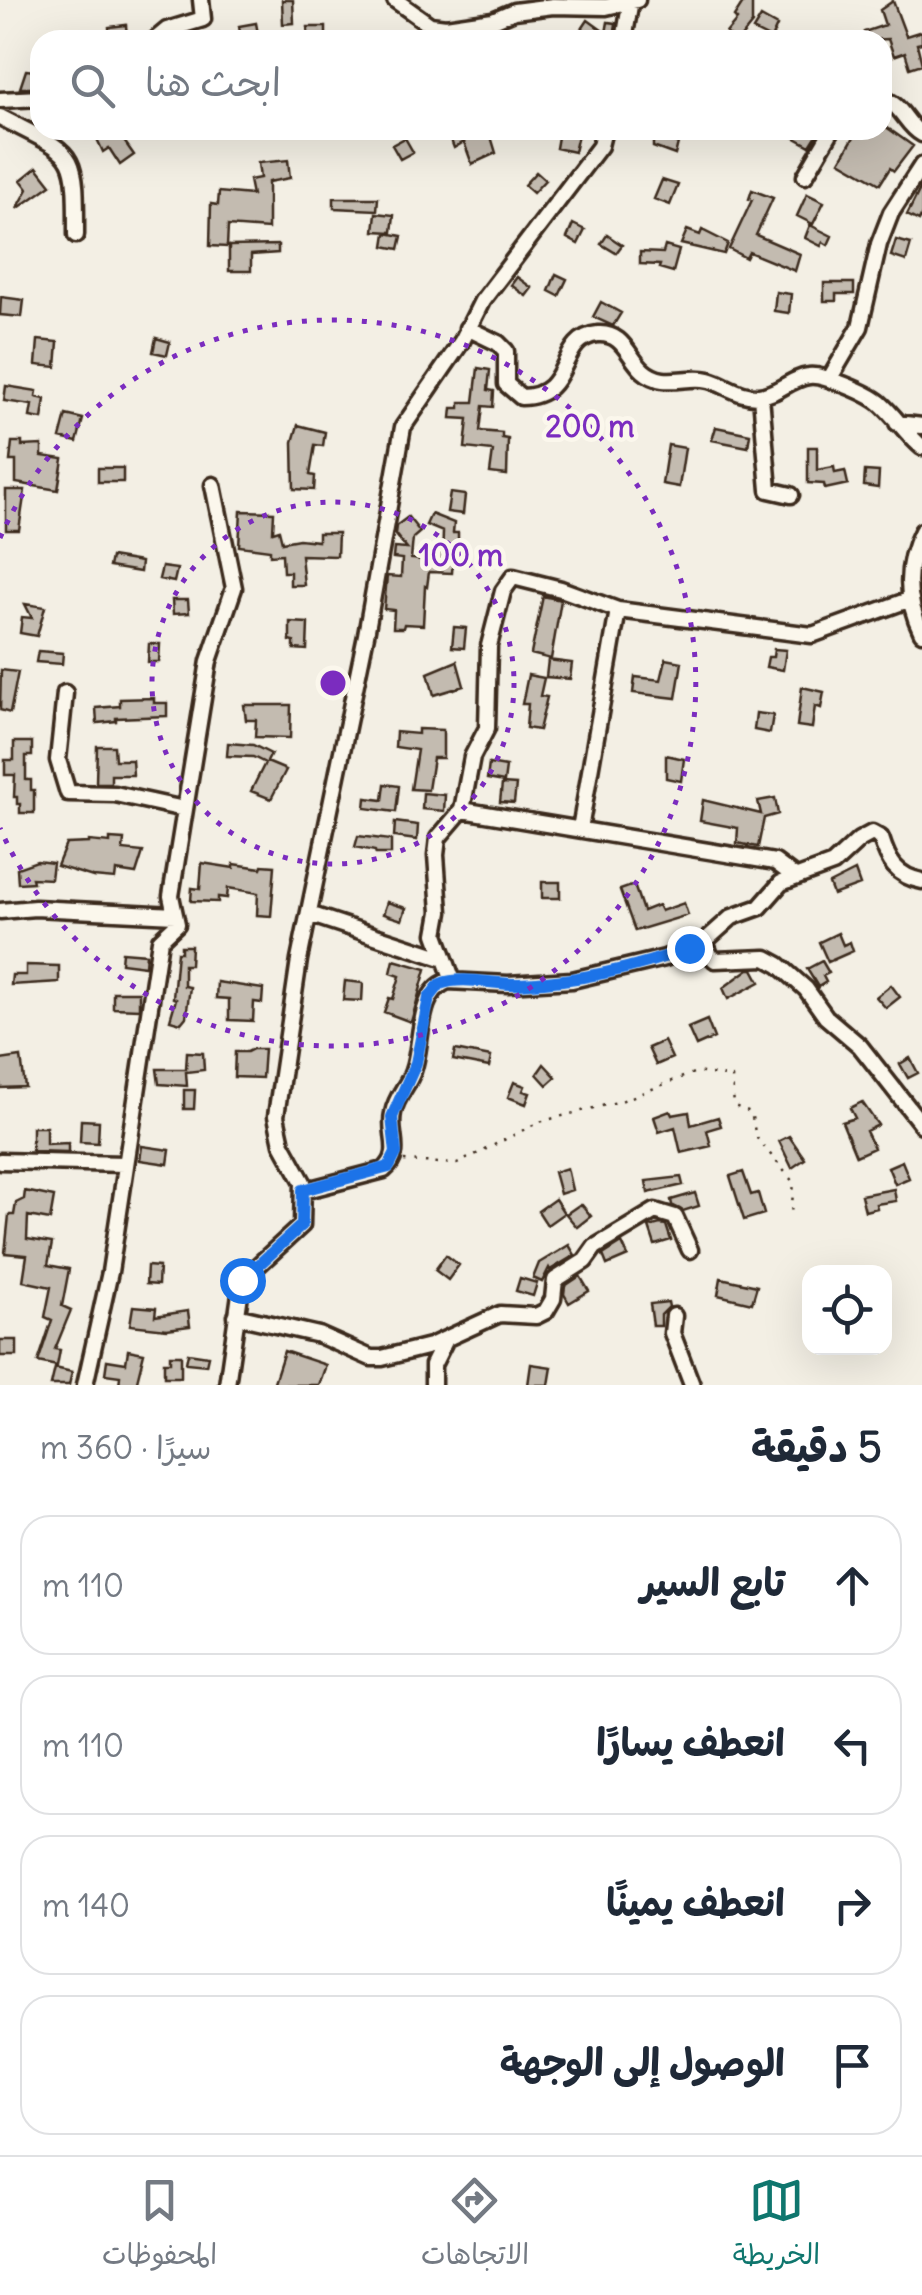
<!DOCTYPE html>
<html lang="ar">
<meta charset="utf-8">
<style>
:root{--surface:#fff;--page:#f6f6f7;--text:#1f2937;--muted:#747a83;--line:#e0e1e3;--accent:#0f766e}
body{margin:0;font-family:Delius,"Playpen Sans Arabic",sans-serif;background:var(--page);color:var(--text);direction:rtl}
.controls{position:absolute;right:30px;bottom:30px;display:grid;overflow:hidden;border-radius:20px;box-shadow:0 10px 40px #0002}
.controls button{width:90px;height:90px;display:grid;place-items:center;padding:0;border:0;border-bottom:2px solid var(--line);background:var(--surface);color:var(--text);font:50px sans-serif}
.stop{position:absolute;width:30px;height:30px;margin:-22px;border:8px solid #1a73e8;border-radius:50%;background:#fff}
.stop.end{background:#1a73e8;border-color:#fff;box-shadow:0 2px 10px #0008}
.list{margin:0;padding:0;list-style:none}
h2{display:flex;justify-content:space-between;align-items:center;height:130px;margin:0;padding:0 40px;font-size:42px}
h2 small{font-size:32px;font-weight:400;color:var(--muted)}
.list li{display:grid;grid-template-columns:65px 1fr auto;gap:30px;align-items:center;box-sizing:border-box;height:140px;margin:0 20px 20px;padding:0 20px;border:2px solid var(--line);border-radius:30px}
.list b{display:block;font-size:38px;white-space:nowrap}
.list em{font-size:32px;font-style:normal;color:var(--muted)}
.icon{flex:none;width:55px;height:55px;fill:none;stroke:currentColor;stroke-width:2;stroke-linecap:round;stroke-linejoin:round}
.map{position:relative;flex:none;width:922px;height:1385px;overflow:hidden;direction:ltr}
.search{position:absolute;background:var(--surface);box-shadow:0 10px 40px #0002;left:30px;right:30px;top:30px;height:110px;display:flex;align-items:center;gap:25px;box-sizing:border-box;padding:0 35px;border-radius:30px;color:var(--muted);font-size:38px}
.sheet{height:770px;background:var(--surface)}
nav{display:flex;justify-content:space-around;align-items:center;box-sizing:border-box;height:140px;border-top:2px solid var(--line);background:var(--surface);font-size:28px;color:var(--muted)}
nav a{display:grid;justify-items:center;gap:5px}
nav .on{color:var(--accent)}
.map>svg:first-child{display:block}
.building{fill:#c3bbb0;stroke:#3b2a1e;stroke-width:2.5}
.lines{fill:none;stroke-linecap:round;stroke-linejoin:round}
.street-casing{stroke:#3b2a1e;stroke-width:21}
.path{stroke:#3b2a1e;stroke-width:2.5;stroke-dasharray:2.5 8;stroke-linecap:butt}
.street{stroke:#fbf7ec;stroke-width:14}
.route{stroke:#1a73e8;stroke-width:12}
.ring{fill:none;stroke:#7b2cbf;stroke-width:5;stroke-dasharray:5 10}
.centre{fill:#7b2cbf;stroke:#fbf7ec;stroke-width:5}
.ring-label{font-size:30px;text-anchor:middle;font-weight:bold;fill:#7b2cbf;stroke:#fbf7ec;stroke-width:9;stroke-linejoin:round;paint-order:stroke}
</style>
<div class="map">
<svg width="922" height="1385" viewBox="0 0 922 1385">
<rect width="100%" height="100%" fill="#f3efe4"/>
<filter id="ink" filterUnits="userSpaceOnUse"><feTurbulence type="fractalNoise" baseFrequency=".01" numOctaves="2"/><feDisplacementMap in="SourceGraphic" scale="20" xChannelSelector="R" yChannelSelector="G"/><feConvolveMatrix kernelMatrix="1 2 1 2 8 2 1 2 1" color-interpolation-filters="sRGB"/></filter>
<g filter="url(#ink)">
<path class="building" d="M282,0H293L294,23L283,24Z
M745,0H752V24L739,40H735L726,33L737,20L734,17Z
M893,1L906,36L922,31V43L917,44L922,64L910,68L905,52L894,56L888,39L867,40L864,32L885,25L880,10Z
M761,17L777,26L771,39L753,30Z
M588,20L606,33L608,22L616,23L614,40H585L578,35Z
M256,23L259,39L241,40L239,26Z
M126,25L127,37L110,39L109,27Z
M308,27H326V40H308Z
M26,70L35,71L33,88H20Z
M882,124L913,146L894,171L890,168L880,184L840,161L858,130H882Z
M93,130H135L122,138L134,155L120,165L109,148L103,152Z
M447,130H489L496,153L472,164L464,142L454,148Z
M781,130H820L810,146Z
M559,131L578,135L574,152L556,148Z
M653,133H673L670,141L678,143L675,155L653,147Z
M405,138L413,152L400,159L392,145Z
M288,160L290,178L268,182V229L228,226L227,247L210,246L211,204L218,205L219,192L252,195L249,180L260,178L258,163Z
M37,167L51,185L17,209L28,189L21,180Z
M536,172L545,180L533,193L524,185Z
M662,180L678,185L670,205L654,199Z
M922,185V214L919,221L907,215Z
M752,190L773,198L756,235L800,254L795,271L749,252L746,258L729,249L752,200L749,199Z
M807,194L824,202L813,224L797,216Z
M334,198H378L377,210L334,208Z
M376,213L394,215L392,232L374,231Z
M573,224L585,230L578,244L567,238Z
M810,225L832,236L828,245L823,242L821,246L805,238Z
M687,230L700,235L702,230L728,243L724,254L681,244Z
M386,233L402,236L399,249L384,246Z
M607,235L622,245L616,253L601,244Z
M896,240L911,244L906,261L891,256Z
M278,245V253L251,255V271H229V246Z
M665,246L679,250L673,272L659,268L660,265L640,264V252L663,253Z
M556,274L567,279L559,296L549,291Z
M517,277L532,288L526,296L511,285Z
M824,283H854V294H836V301H824Z
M776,292L791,294L789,313L774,311Z
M1,297L24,300L22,317L0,315Z
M601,302L621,313L613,326L593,317Z
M156,338L170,342L167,355L153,352Z
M38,340L58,342L56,367L36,365Z
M478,368L490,370L488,390L494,391L493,407L483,406L480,431L502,433V438L508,439L507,475L490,473L493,451L465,448L468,419L451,418L452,408H460V402H474Z
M6,386L37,391L36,397L45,399L42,419L30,417L32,405L4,401Z
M66,415L83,419L77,442L60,438Z
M298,425L325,432L323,446L315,445L310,475L315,476L314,490L294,489L293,442Z
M716,427L750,434L748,447L712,440Z
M12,442H22V446L42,445V456L63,459L58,490L16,483V461H10Z
M668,445L685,448L679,487L662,484Z
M808,447H817V470L834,467L835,473L845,471L848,484L825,489L824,484L808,483Z
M98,468H123V482H98Z
M865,471L879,472L878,488L864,486Z
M6,490H25L19,530H6Z
M450,493L465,495L463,514L447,512Z
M241,511L274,512L273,532L279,530L282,542L299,539L318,541V533H338L337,556L301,555L304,585H290V572H283L282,554L270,555V550L239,546Z
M431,514L454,523L453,533H458V544H454L452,573L429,572L427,587L425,586L423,625L404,624L403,628H393L394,610L384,609L387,576L401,577L402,559L393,558L394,548L407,549L395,534L396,526L408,517L420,532L413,538L411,559L442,562L443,532L426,525Z
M111,557L141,562L140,572L109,567Z
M162,567L177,569L174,582L159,579Z
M543,596L561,600L551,659L531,654Z
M172,600H188L189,613L173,614Z
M25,604L45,607L37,636L20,633L22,617L32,618Z
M290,622L308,623L307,650L294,649V642L290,641Z
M454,627L466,628L464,648L452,647Z
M149,644H160L159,662H148Z
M774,649L786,650L783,670L766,667L768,657H773Z
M38,651L63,653L62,664L36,662Z
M666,659L682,662L676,698L633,693L635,677L661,680Z
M548,660L572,663L570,679L546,677Z
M457,661L464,686L434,695L428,673Z
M1,670L18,672L10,713L0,710Z
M528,675L544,678L540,696L547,697L539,730L526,728L528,704H522Z
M802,687L824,692L821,708L815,706L812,728L797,726Z
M154,698V703H167V716L116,718V721L97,723L96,708L120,706V699Z
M244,705H291L290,738L255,737L256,720H246Z
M756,713L773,715L770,733L754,730Z
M418,729L443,730V758H433L428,790L411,789L417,750L395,747L396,732L418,734Z
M14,742H32V756H26V780H31V790H34V813H20V804H17V797H14L15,775H5V760H14Z
M228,743L253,745L271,754L267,762L286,770L271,799L251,791L265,763L253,757L227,756Z
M97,746H114L115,760H132L133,775H111V783H96Z
M666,755L684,759L681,781L666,778Z
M489,764L506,767L504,782L487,779Z
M385,784L399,786L396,812L365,808L366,798L383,800Z
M502,784L516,785L514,803L500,802Z
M423,793L445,795L444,811L422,809Z
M775,798L778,814L764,818L758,847L737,843L738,828L700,821L703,800L761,814L758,801Z
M395,822L418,825L417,840L394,837Z
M358,836L391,840V854H376L375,851L355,847Z
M110,839L124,840L123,850L143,852L136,874L116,871L115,879L93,877L57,866L66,844L89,843V841L110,843Z
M37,861L53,863L51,879L32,878L33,882L18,883L17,868Z
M202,863L234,868V864L261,868L262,865L275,866L271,916L257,915L258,893L228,888L227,898L218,897V902L191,901L192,888L200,889Z
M855,871L860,885L833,895L829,884Z
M542,882H560V898H542Z
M634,885L643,911L658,905L661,911L684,903L688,915L635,931L620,890Z
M387,902L406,908L402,920L383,914Z
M838,933L843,945L850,942L853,951L828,962L819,942Z
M181,946H191L190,965H184V986L190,987L186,1017L181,1023L170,1020L176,999L173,998L177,952H181Z
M122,952L146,954L145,966L121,963Z
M394,960L426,969L411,1022L384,1012L389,998L393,999L400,976L391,973Z
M822,961L829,973L823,976L826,982L818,987L807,969Z
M26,965L59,966V982L11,985L12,975H26Z
M749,969H753L760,982L728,999L723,988Z
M345,981L363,983L362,1001L343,1000Z
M217,982L263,989L262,1003L254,1002L253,1021L229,1020V999L216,998Z
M891,985L900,997L886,1008L876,997Z
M113,992H139V1009L113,1008Z
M707,1020L714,1038L696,1046L688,1028Z
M664,1041L672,1058L656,1065L648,1048Z
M253,1049H264L262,1078L234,1077L235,1052H247Z
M455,1050L491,1057L489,1067L453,1060Z
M187,1052L203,1053L204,1070L186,1072L187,1086L159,1084L157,1069H186Z
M21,1057L25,1087L0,1088V1060Z
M910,1058L918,1073L908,1078L900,1064Z
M544,1064L556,1077L547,1085L537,1074Z
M514,1082L525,1086L523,1091L530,1093L526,1104L508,1097Z
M184,1090H195L194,1109H184Z
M862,1102L878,1125L866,1131L874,1148L856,1156L842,1122L855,1118L850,1108Z
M670,1111L672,1115L689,1112L691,1125L718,1117L721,1126L707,1130L711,1146L681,1153L675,1127L659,1132L654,1117Z
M81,1120L99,1121L98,1143L80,1142Z
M32,1127H46V1144L68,1143V1152L32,1151Z
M789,1136L805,1159L792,1168L779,1141Z
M142,1146L170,1150L168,1164L140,1160Z
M902,1161L909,1178L895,1184L888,1167Z
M567,1168L572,1190L560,1194L554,1172Z
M743,1172L751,1195L758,1193L764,1214L744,1220L730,1176Z
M681,1177L683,1185L648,1193L646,1181Z
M894,1189L896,1201L876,1204L877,1208L865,1211L861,1195Z
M25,1191L54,1197L50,1220L28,1216L27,1239L52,1243L48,1265L69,1269L62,1306L71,1310L55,1349L60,1350L57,1366L38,1362L52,1320L45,1317L51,1287L23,1281L27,1255L5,1253L9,1215H14L16,1203L24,1199Z
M695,1193L699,1206L683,1211L672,1205L671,1200Z
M555,1199L564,1213L547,1225L538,1211Z
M579,1205H582L591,1216L577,1227L566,1214Z
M660,1224L666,1225L671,1240L655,1245L649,1227Z
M622,1243L628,1256L607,1265L603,1255Z
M569,1245L575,1255L550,1270L549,1268L542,1282L533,1278L539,1263Z
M446,1255L459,1265L448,1280L435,1270Z
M147,1266L159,1267L158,1285L146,1284Z
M580,1276L589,1291L569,1303L564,1294L565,1286Z
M520,1278L537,1283L533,1296L516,1291Z
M721,1278L757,1286L752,1303L718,1295Z
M668,1302L669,1307L661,1315V1326H653L650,1304Z
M133,1306L156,1308L155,1316L188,1311L190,1326L167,1329L130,1325Z
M0,1340H17V1356H0Z
M128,1350L144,1353L136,1385H119L120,1376L105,1374L107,1360L126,1363Z
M284,1351L326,1365L319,1385H273Z
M188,1353L208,1356L206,1365L186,1363Z
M170,1355H181V1377H164V1362H170Z
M531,1364L552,1367L549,1385H528Z
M55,1368L72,1372L69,1385H51Z"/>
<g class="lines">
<defs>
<path id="street" d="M395,0L430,25L446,27L493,20L514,11L553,6L606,7L637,0
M155,40L167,30L203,19L201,0
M624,40L631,0
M882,99C902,103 905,125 922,134
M0,100L40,98
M0,117C77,157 76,146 76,235
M805,176L832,130
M467,328L498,343L506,351V384L521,397C574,397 556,338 598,334C632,332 628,375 663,380C678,382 694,376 709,380C727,385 739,397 759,396C778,394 791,378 809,376C823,374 868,393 880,403C895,416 906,434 922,447
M830,378L860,327L879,244L891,213L922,165
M761,396L769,490L791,495
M897,423L922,426
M922,531C905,564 905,599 922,633
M618,610L812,635L911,599
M65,693L58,760L68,793L115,794L184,809
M462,810L775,862L795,877
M0,911L35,908L175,915
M309,914L445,959
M705,941L710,955L715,960L766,958L779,965L806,989L826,1017L860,1046L922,1125
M453,981L436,934L440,912L436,855L438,838L462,810L472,757L487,728L489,646L503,591L513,577L561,589L618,610L580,829
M0,1161L124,1164
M303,1191L384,1170C404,1153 388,1134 393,1113C396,1096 408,1086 413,1071C423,1044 416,993 448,981L508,984L572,980L665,958L705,941L732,917L760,907L781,883L833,864L859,840L872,833L881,838C888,861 896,876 922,881
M236,1316L319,1335L371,1358H382L430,1346L500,1314L536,1316L546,1311L553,1299L555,1280L585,1261L595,1247L655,1211L675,1217L690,1250
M674,1316L672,1333L692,1385
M85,1385L110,1272L160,940L177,924L171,896L209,661L234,588L213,485
M227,1385L242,1280L302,1225L303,1182L282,1144L276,1116L299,960L366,635L403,427L462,341L482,301L600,146L604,130
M433,1385V1365L446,1339"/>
</defs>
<use href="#street" class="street-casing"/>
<path class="path" d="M404,1161L457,1164L539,1122L621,1101L696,1072L732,1077L734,1106L751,1112L756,1137L794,1183L791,1214"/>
<use href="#street" class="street"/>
</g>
</g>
<g class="lines" filter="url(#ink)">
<path class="route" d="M242,1280L302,1225L303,1190L389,1167L396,1153L392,1117L416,1063L429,998L440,984C463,975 495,985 519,984C577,981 635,969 689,948"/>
</g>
<g class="ring">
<circle cx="333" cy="683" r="181"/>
<path d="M0 538A363 363 0 1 1 0 828"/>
</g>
<circle cx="333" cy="683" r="15" class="centre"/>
<g class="ring-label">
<text x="590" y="437">200 m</text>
<text x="461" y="566">100 m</text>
</g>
</svg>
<div class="controls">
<button><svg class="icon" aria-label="locate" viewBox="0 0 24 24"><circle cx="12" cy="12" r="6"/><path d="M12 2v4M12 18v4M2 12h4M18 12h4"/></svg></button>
</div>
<div class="stop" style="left:242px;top:1280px"></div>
<div class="stop end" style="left:689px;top:948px"></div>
<div class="search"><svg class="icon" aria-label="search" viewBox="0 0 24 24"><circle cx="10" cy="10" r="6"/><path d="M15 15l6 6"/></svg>ابحث هنا</div>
</div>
<section class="sheet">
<h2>5 دقيقة<small>سيرًا · 360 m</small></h2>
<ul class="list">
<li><svg class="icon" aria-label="ahead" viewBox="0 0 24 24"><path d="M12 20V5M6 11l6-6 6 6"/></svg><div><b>تابع السير</b></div><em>110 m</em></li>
<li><svg class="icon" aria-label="left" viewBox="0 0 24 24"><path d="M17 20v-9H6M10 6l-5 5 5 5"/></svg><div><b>انعطف يسارًا</b></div><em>110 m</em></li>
<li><svg class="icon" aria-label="right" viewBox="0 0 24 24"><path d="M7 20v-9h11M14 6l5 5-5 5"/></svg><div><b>انعطف يمينًا</b></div><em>140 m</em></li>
<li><svg class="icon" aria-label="arrive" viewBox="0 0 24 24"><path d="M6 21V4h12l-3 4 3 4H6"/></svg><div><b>الوصول إلى الوجهة</b></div></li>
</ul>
</section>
<nav>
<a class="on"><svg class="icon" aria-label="map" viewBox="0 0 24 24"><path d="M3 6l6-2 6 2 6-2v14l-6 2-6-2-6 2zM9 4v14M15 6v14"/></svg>الخريطة</a>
<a><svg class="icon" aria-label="directions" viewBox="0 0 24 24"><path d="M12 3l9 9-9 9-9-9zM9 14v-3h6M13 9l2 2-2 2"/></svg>الاتجاهات</a>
<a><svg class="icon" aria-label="saved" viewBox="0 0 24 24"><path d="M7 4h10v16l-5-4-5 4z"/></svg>المحفوظات</a>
</nav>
